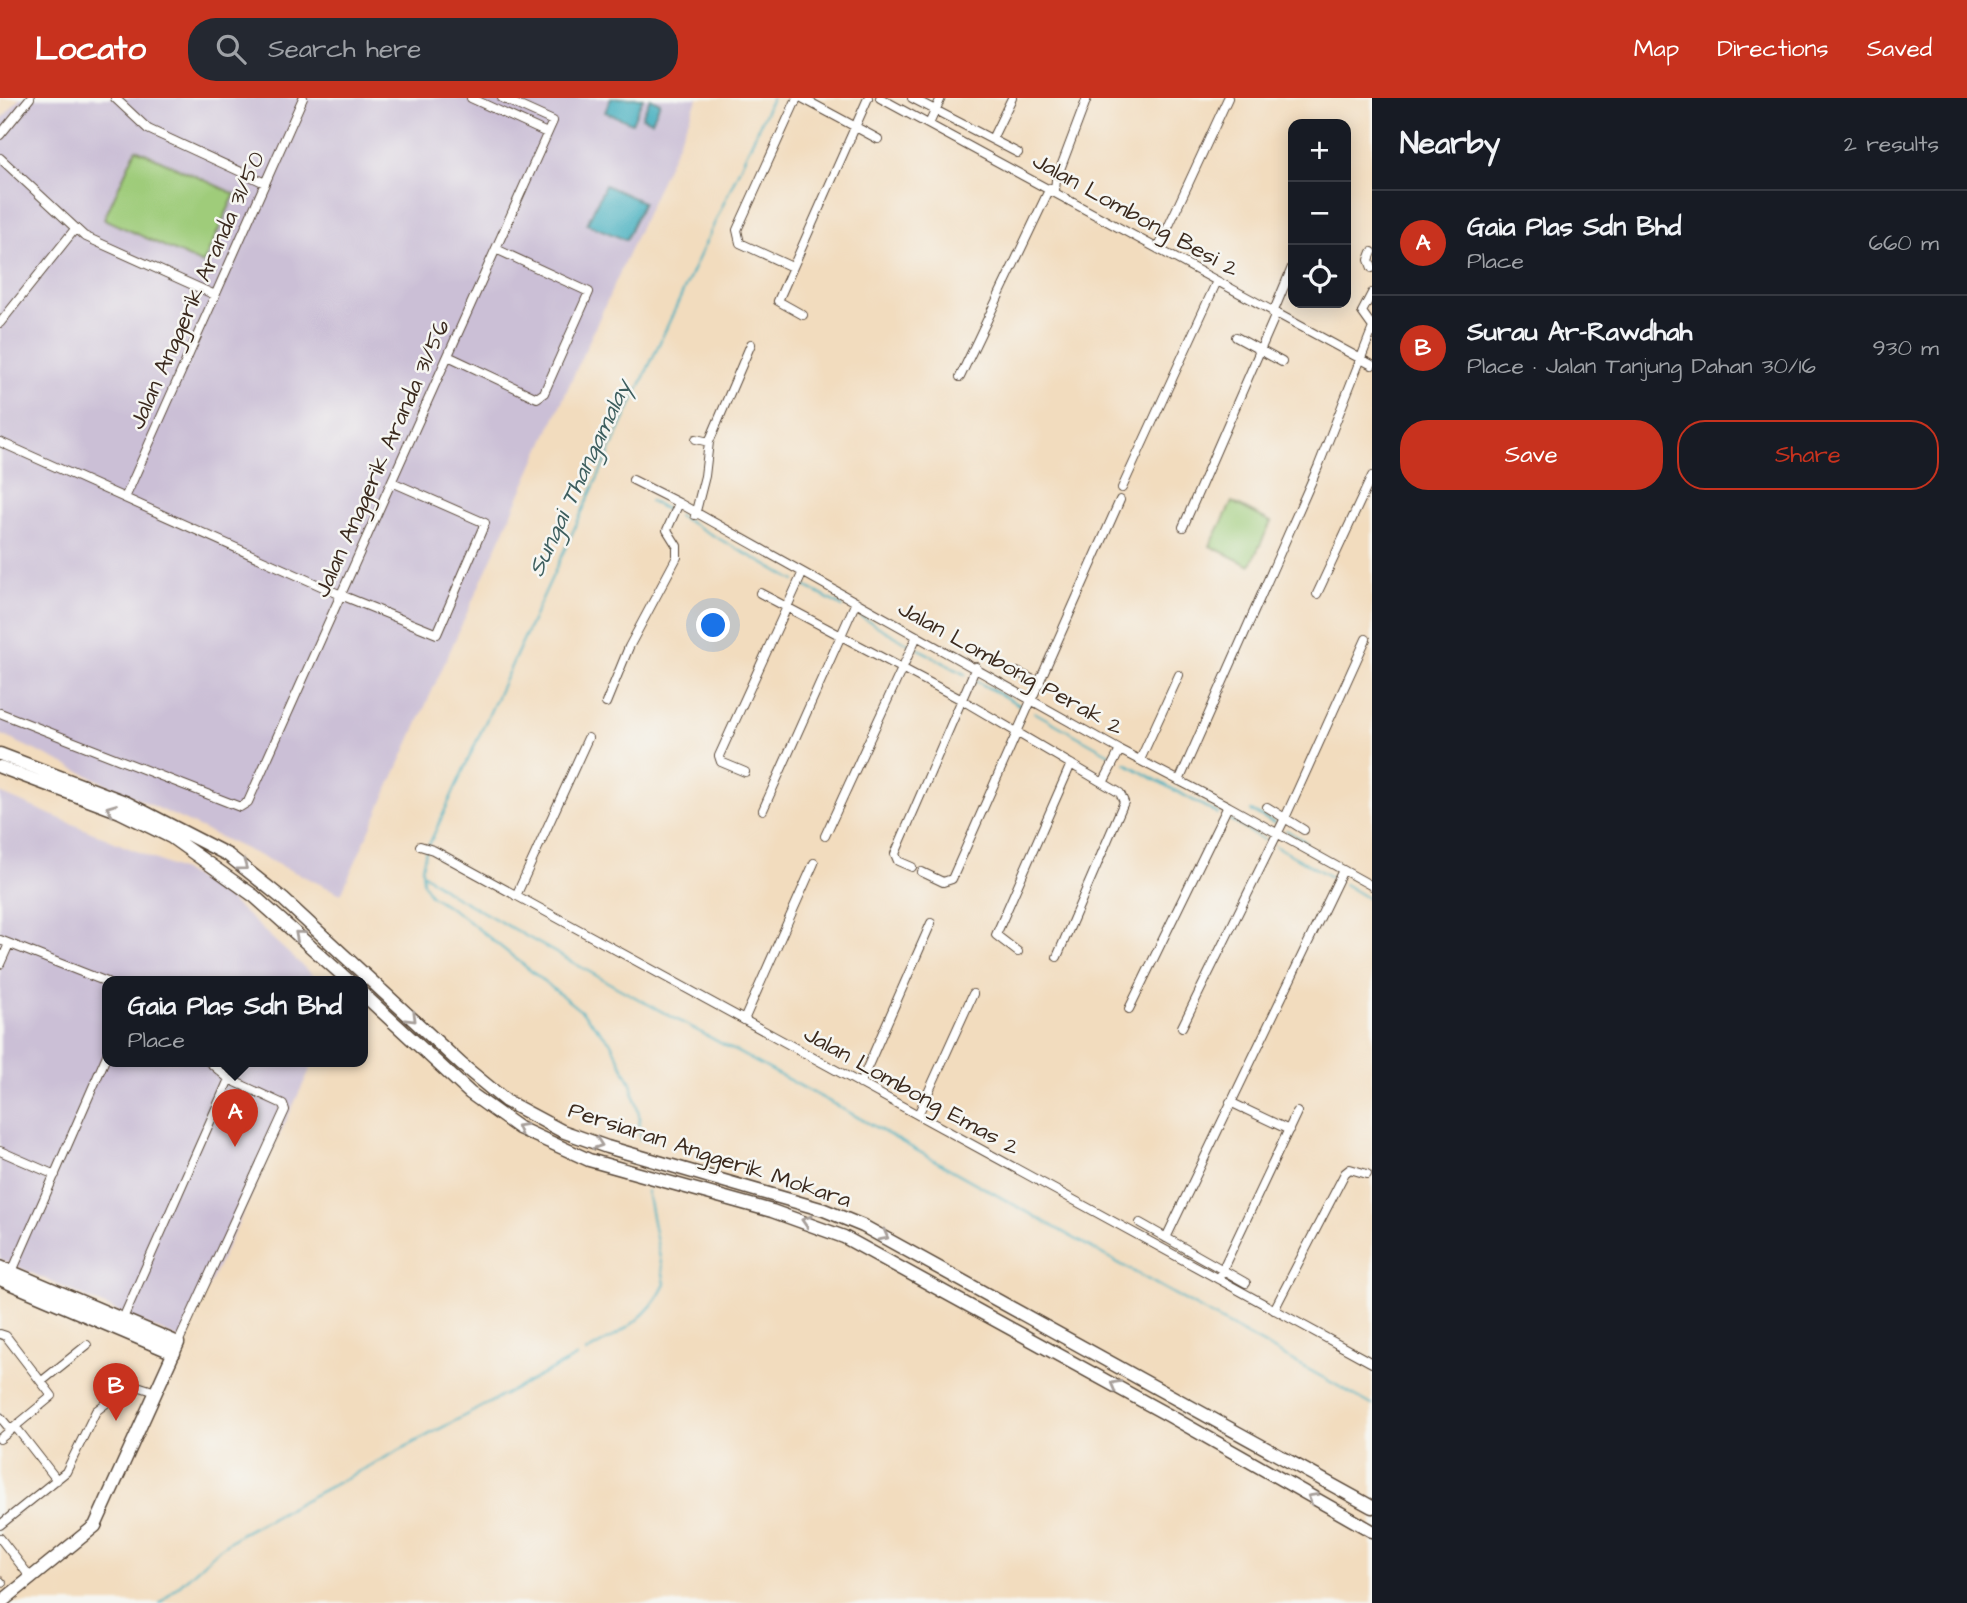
<!DOCTYPE html>
<meta charset="utf-8">
<style>
:root{--surface:#171b24;--page:#242831;--text:#f1f3f6;--muted:#9ea1a6;--line:#363941;--accent:#c8321e}
body{margin:0;font-family:"Architects Daughter",sans-serif;background:var(--page);color:var(--text)}
.controls{position:absolute;right:21px;top:21px;display:grid;overflow:hidden;border-radius:14px;box-shadow:0 4px 18px #0003}
.controls button{width:63px;height:63px;display:grid;place-items:center;padding:0;border:0;border-bottom:2px solid var(--line);background:var(--surface);color:var(--text);font:35px sans-serif}
.you{position:absolute;left:714px;top:528px;width:24px;height:24px;margin:-18px;border:5px solid #fff;border-radius:50%;background:#1a73e8;box-shadow:0 0 0 10px #1a73e833}
.badge{display:grid;place-items:center;width:46px;height:46px;border-radius:50%;background:var(--accent);color:#fff;font-size:23px;font-weight:700}
.pin{position:absolute;translate:-50% -58px;filter:drop-shadow(0 2px 4px #0008)}
.pin::after{content:'';position:absolute;top:37px;width:24px;height:21px;background:inherit;clip-path:polygon(0 0,100% 0,50% 100%)}
.popup{position:absolute;left:102px;top:878px;width:266px;height:91px;box-sizing:border-box;display:grid;place-content:center;border-radius:14px;background:var(--surface);filter:drop-shadow(0 2px 5px #0005);font-size:23px;white-space:nowrap;color:var(--muted)}
.popup b{font-size:26px;color:var(--text)}
.popup::after{content:'';position:absolute;left:50%;top:100%;margin-left:-14px;border:14px solid transparent;border-top-color:var(--surface)}
.list{margin:0;padding:0;list-style:none}
h2{display:flex;justify-content:space-between;align-items:center;height:91px;margin:0;padding:0 28px;font-size:30px}
h2 small{font-size:23px;font-weight:400;color:var(--muted)}
.list li{display:grid;grid-template-columns:46px 1fr auto;gap:21px;align-items:center;box-sizing:border-box;height:105px;padding:0 28px;border-top:2px solid var(--line)}
.list b{display:block;font-size:26px;white-space:nowrap}
.list p{margin:0;font-size:23px;white-space:nowrap;color:var(--muted)}
.list em{font-size:23px;font-style:normal;color:var(--muted)}
.actions{display:flex;gap:14px;padding:21px 28px}
.actions a{flex:1;padding:16px 0;border:2px solid var(--accent);border-radius:28px;text-align:center;font-size:24px;color:var(--accent)}
.actions .main{background:var(--accent);color:#fff}
.icon{flex:none;width:38px;height:38px;fill:none;stroke:currentColor;stroke-width:2;stroke-linecap:round;stroke-linejoin:round}
.map{position:relative;flex:none;width:1372px;height:1505px;overflow:hidden}
header{display:flex;align-items:center;gap:42px;box-sizing:border-box;height:98px;padding:0 35px;background:var(--accent);color:#fff}
header strong{font-size:33px}
nav{display:flex;gap:38px;margin-inline-start:auto;font-size:24px}
.search{width:490px;height:63px;background:var(--page);display:flex;align-items:center;gap:18px;box-sizing:border-box;padding:0 24px;border-radius:28px;color:var(--muted);font-size:26px}
main{display:flex}
aside{flex:1;background:var(--surface)}
.map>svg:first-child{display:block}
.industrial{fill:#cbbfd6}
.green{fill:#9fcc7a;stroke:#6d7b4c;stroke-width:2}
.water{fill:#40adbe;stroke:#3e6c6e;stroke-width:2}
.lines{fill:none;stroke-linecap:round;stroke-linejoin:round}
.stream{stroke:#40adbe;stroke-width:2}
.street-casing{stroke:#564536;stroke-width:10}
.secondary-casing{stroke:#564536;stroke-width:15}
.primary-casing{stroke:#564536;stroke-width:15}
.street{stroke:#fff;stroke-width:8}
.secondary{stroke:#fff;stroke-width:12}
.primary{stroke:#fff;stroke-width:12}
.oneway{stroke:#a79f9a}
.labels{text-anchor:middle;stroke-width:5;stroke-linejoin:round;paint-order:stroke}
.street-label{font-size:23px;fill:#3b2a1e;stroke:#f6f6f2}
.water-label{font-size:24px;font-style:italic;fill:#3d5e5e;stroke:#f6f6f2}
</style>
<header>
<strong>Locato</strong>
<div class="search"><svg class="icon" aria-label="search" viewBox="0 0 24 24"><circle cx="10" cy="10" r="6"/><path d="M15 15l6 6"/></svg>Search here</div>
<nav><a>Map</a><a>Directions</a><a>Saved</a></nav>
</header>
<main>
<div class="map">
<svg width="1372" height="1505" viewBox="0 0 1372 1505">
<rect width="100%" height="100%" fill="#f6f6f2"/>
<filter id="ink" filterUnits="userSpaceOnUse"><feTurbulence type="fractalNoise" baseFrequency=".0143" numOctaves="2"/><feDisplacementMap in="SourceGraphic" scale="14" xChannelSelector="R" yChannelSelector="G"/><feConvolveMatrix kernelMatrix="1 2 1 2 8 2 1 2 1" color-interpolation-filters="sRGB"/></filter>
<filter id="wash" filterUnits="userSpaceOnUse"><feTurbulence type="fractalNoise" baseFrequency=".00686" numOctaves="4" result="noise"/><feDisplacementMap in="SourceGraphic" scale="28" xChannelSelector="R" yChannelSelector="G"/><feGaussianBlur stdDeviation="1.57" result="paint"/><feColorMatrix in="noise" values="0 0 0 0 0 0 0 0 0 0 0 0 0 0 0 0 0 1.4 0 .05"/><feComposite in="paint" operator="in"/></filter>
<g filter="url(#wash)">
<rect width="100%" height="100%" fill="#f2dcbe"/>
<path class="industrial" d="M20,0H698L341,796L0,636V23Z
M0,695L187,775L230,802L319,883H107V963H314L183,1243L0,1161Z"/>
<path class="green" d="M136,51L235,96L203,166L104,121Z
M1232,404L1271,424L1250,468L1210,448Z"/>
<path class="water" d="M611,0H643L632,25L605,14Z
M650,0L660,5L652,23L642,19Z
M605,87L643,104L626,142L587,126Z"/>
<g class="lines">
<path class="stream" d="M650,403L670,414
M678,418L795,483
M805,488L843,509
M861,519L909,546
M919,551L966,577
M976,583L1023,609
M1034,614L1111,657
M1125,665L1218,716
M1251,713L1274,725
M1228,721L1264,742
M1286,732L1306,744
M429,747L772,0
M1275,748L1331,779
M426,752L422,770L423,784L430,797L461,817L581,913L611,945L631,985L639,1017L640,1041
M424,776L451,796L620,891L843,1011L1372,1307
M1344,786L1372,803
M586,1254C617,1237 649,1221 665,1186L647,1093
M160,1505L220,1450L240,1436L576,1259"/>
</g>
</g>
<g filter="url(#ink)">
<g class="lines">
<defs>
<path id="street" d="M115,0L148,31L265,85
M471,0L547,35
M802,0L878,41
M880,0L1372,267
M912,0L1018,55
M930,24L941,0
M0,37L30,0
M992,41L1012,0
M0,60L84,138L215,197
M1055,92L1056,82L1087,0
M1158,151L1228,0
M1372,154L1369,162L1372,170
M792,169L740,145L737,132L797,0
M1372,195L1362,214L1372,228
M1273,215L1293,167
M803,217L778,203L868,0
M0,225L75,131
M1236,239L1282,264
M448,258L537,300L544,295L589,194L496,151
M960,279L1050,90
M0,344L341,497L437,536L485,425L392,384
M709,344L751,246
M633,382L679,405L1120,652L1228,708L1372,788
M1122,390L1217,183
M125,400L303,0
M695,417L705,378L709,344L696,341
M1183,429L1276,216
M760,495L962,602L1120,695L1124,704L1057,859
M1317,496L1372,378
M1017,574L1040,585
M606,605L629,549L677,459V448L667,432L679,405
M0,615L240,709L248,704L553,23L502,0
M1140,662L1179,577
M745,674L721,664L719,658L802,476
M1179,683L1318,369L1372,232
M1103,685L1120,652
M1267,709L1304,732
M763,712L856,504
M825,738L917,538
M420,748L433,752L1372,1265
M912,769L898,763L895,756L976,569
M922,774L943,784L952,781L1120,402
M516,798L588,640
M0,842L107,884
M1018,854L996,837L1071,666
M0,866L9,846
M1129,911L1228,708
M744,922L814,765
M1182,929L1285,720L1366,541
M860,986L931,825
M1230,1004L1289,1032
M918,1017L973,896
M0,1053L55,1077
M1140,1125L1246,1185
M1166,1140L1343,772
M11,1176L107,957
M1218,1181L1297,1014
M1274,1212L1345,1075L1350,1071L1367,1076
M121,1225L229,981
M0,1236L6,1238L52,1298L0,1341
M178,1245L285,1012L283,1006L229,981L208,963
M42,1283L87,1247
M0,1319L11,1332
M18,1332L57,1382
M0,1427L66,1374L96,1313L131,1286L156,1294
M0,1440L31,1480
M0,1483L2,1485"/>
<path id="secondary" d="M0,1169L178,1245L95,1428L0,1505
M0,1181L174,1255"/>
<path id="primary" d="M0,656L125,704L228,757L283,801L461,966L506,1003L562,1033L607,1049L824,1112L863,1128L1372,1409
M0,669L120,714L171,739L254,798L349,883
M363,896L470,995L519,1030L589,1062L772,1113L844,1139L1168,1317L1372,1433"/>
</defs>
<use href="#street" class="street-casing"/>
<use href="#secondary" class="secondary-casing"/>
<use href="#primary" class="primary-casing"/>
<use href="#street" class="street"/>
<use href="#secondary" class="secondary"/>
<use href="#primary" class="primary"/>
</g>
<defs><path id="oneway-chevron" d="M-2-3.5L2.5 0L-2 3.5" fill="none" stroke-width="1.6" stroke-linecap="round" stroke-linejoin="round" transform="scale(1.75)"/></defs>
<g class="oneway">
<use href="#oneway-chevron" transform="translate(111 711) rotate(-159)"/>
<use href="#oneway-chevron" transform="translate(243 768) rotate(36)"/>
<use href="#oneway-chevron" transform="translate(299 837) rotate(-139)"/>
<use href="#oneway-chevron" transform="translate(412 920) rotate(44)"/>
<use href="#oneway-chevron" transform="translate(521 1030) rotate(-151)"/>
<use href="#oneway-chevron" transform="translate(598 1046) rotate(19)"/>
<use href="#oneway-chevron" transform="translate(806 1123) rotate(-163)"/>
<use href="#oneway-chevron" transform="translate(884 1138) rotate(28)"/>
<use href="#oneway-chevron" transform="translate(1115 1287) rotate(-151)"/>
<use href="#oneway-chevron" transform="translate(1312 1400) rotate(-150)"/>
</g>
</g>
<g class="labels">
<g class="street-label">
<text transform="translate(1136 116) rotate(29)" y="8">Jalan Lombong Besi 2</text>
<text transform="translate(196 192) rotate(-66)" y="8">Jalan Anggerik Aranda 31/50</text>
<text transform="translate(381 360) rotate(-66)" y="8">Jalan Anggerik Aranda 31/56</text>
<text transform="translate(1011 569) rotate(29)" y="8">Jalan Lombong Perak 2</text>
<text transform="translate(912 992) rotate(29)" y="8">Jalan Lombong Emas 2</text>
<text transform="translate(710 1056) rotate(18)" y="8">Persiaran Anggerik Mokara</text>
</g>
<g class="water-label">
<text transform="translate(579 380) rotate(-65)" y="8">Sungai Thangamalay</text>
</g>
</g>
</svg>
<div class="controls">
<button>+</button>
<button>−</button>
<button><svg class="icon" aria-label="locate" viewBox="0 0 24 24"><circle cx="12" cy="12" r="6"/><path d="M12 2v4M12 18v4M2 12h4M18 12h4"/></svg></button>
</div>
<div class="you"></div>
<div class="pin badge" style="left:235px;top:1049px">A</div>
<div class="popup"><b>Gaia Plas Sdn Bhd</b>Place</div>
<div class="pin badge" style="left:116px;top:1323px">B</div>
</div>
<aside>
<h2>Nearby<small>2 results</small></h2>
<ul class="list">
<li><span class="badge">A</span><div><b>Gaia Plas Sdn Bhd</b><p>Place</p></div><em>660 m</em></li>
<li><span class="badge">B</span><div><b>Surau Ar-Rawdhah</b><p>Place · Jalan Tanjung Dahan 30/16</p></div><em>930 m</em></li>
</ul>
<div class="actions"><a class="main">Save</a><a>Share</a></div>
</aside>
</main>
